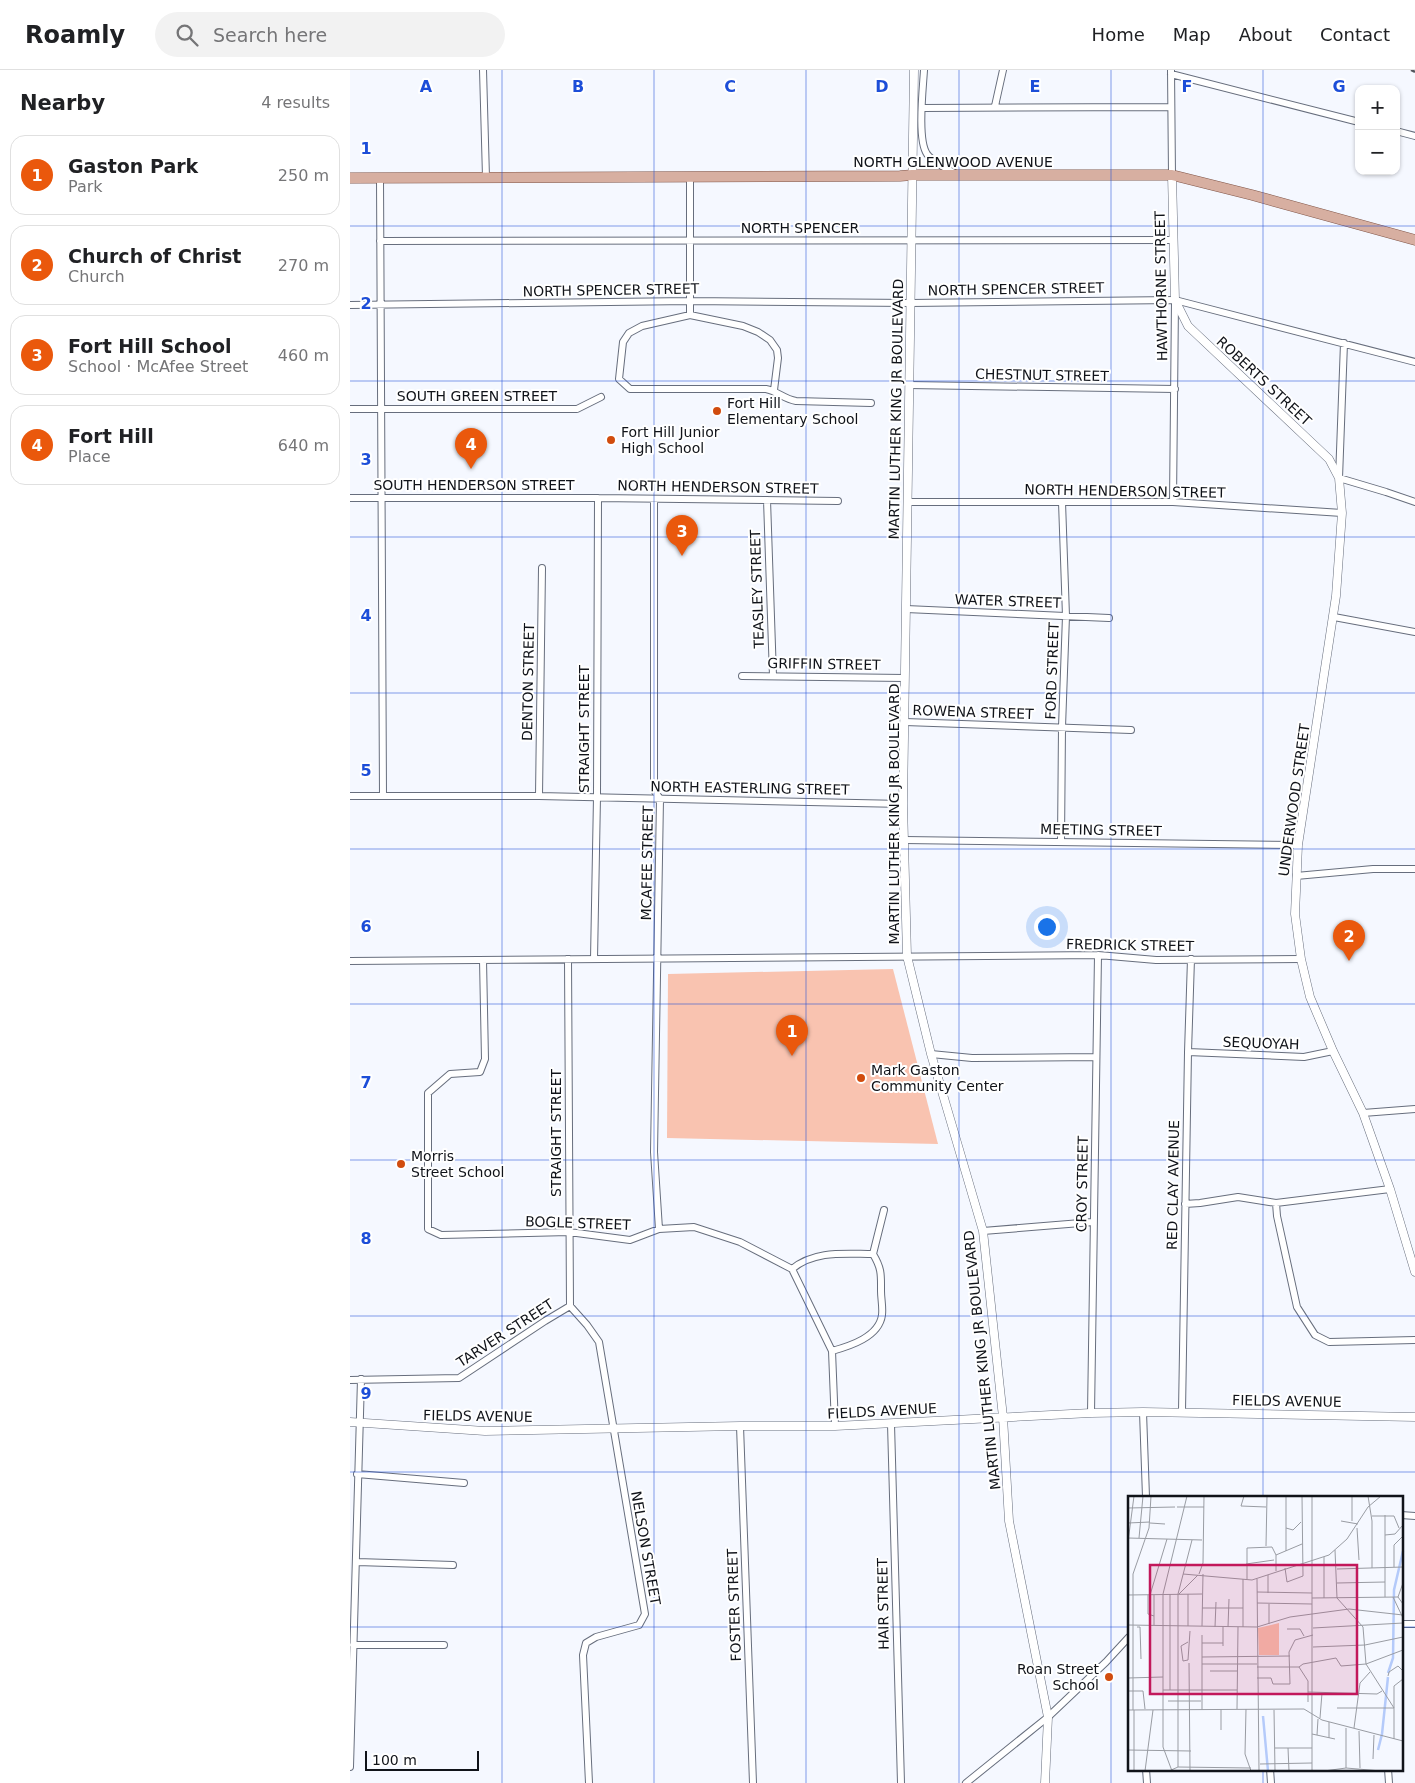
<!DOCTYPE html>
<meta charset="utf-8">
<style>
:root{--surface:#fff;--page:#f2f2f2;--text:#202124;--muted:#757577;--line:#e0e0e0;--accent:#ea580c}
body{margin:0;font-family:"DejaVu Sans",sans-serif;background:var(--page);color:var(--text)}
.controls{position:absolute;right:15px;top:15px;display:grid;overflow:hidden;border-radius:10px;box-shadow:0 1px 4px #0004}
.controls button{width:45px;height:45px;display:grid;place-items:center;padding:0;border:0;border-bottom:1px solid var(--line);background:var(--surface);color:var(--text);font:25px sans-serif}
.scale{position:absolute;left:15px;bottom:12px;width:114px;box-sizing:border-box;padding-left:5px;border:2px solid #101319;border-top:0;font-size:14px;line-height:18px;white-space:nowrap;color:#101319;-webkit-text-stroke:4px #fff;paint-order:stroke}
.you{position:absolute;left:696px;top:856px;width:18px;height:18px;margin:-12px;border:4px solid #fff;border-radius:50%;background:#1a73e8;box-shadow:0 0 0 8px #1a73e833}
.badge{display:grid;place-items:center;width:32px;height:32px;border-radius:50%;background:var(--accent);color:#fff;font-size:16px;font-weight:700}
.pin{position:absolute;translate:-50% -41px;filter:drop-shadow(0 1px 2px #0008)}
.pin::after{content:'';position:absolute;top:26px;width:18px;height:15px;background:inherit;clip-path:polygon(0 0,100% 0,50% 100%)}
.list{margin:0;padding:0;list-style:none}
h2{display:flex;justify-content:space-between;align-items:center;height:65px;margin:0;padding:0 20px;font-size:21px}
h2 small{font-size:16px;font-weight:400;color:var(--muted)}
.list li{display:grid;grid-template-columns:32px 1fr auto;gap:15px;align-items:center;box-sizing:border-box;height:80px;margin:0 10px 10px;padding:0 10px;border:1px solid var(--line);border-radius:15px}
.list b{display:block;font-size:19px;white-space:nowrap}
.list p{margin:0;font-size:16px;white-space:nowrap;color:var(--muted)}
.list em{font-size:16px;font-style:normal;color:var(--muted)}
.icon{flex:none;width:28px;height:28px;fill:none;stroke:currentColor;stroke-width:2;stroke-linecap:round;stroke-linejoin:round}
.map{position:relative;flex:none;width:1065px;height:1713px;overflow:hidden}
header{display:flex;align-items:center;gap:30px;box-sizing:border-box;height:70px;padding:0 25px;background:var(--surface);border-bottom:1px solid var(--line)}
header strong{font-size:24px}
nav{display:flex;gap:28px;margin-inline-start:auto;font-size:18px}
.search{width:350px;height:45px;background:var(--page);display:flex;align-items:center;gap:12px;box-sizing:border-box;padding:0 18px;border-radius:28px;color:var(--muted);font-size:19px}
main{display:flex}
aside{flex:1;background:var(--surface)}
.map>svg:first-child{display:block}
.green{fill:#f9c3b0}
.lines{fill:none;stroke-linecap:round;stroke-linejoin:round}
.minor-casing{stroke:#676e7d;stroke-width:8}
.tertiary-casing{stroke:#676e7d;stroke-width:9}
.primary-casing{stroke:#805649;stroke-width:11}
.minor{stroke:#fff;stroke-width:6}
.tertiary{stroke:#fff;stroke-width:8}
.primary{stroke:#d7afa1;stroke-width:10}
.rail{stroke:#52555c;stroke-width:2.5;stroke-dasharray:10 5;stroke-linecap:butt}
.grid{fill:none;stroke:#1d4ed8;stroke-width:1;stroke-opacity:0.55}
.poi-dot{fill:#d14c0e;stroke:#fff;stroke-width:2}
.labels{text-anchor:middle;stroke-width:4;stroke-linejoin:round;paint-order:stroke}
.street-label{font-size:14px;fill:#101319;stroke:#fff}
.poi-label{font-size:14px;fill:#101319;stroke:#fff;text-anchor:start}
.inset-river{fill:none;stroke:#b4cafa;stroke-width:2.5}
.inset-road{fill:none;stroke:#999ca3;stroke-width:1}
.view{fill:#c2185b;fill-opacity:0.15;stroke:#c2185b;stroke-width:2.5}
.inset-edge{fill:none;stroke:#101319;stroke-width:2.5}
.grid-label{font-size:16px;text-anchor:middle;font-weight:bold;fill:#1d4ed8;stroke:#fff;stroke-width:4;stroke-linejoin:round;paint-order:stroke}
</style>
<header>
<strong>Roamly</strong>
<div class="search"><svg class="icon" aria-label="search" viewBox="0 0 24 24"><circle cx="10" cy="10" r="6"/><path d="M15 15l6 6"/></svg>Search here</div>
<nav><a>Home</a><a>Map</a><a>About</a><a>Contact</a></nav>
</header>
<main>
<aside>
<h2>Nearby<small>4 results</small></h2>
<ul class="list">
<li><span class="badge">1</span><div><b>Gaston Park</b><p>Park</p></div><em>250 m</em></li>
<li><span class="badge">2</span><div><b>Church of Christ</b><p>Church</p></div><em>270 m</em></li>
<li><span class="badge">3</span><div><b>Fort Hill School</b><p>School · McAfee Street</p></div><em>460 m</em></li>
<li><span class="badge">4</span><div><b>Fort Hill</b><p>Place</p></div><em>640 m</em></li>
</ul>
</aside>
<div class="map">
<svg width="1065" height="1713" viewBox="0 0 1065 1713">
<rect width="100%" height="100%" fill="#f5f8ff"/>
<path class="green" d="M543,899L588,1074L317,1068L318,904Z"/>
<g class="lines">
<defs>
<path id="minor" d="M133,0L136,107
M574,0C573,18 567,70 577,84C583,92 597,99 606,104
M821,0L822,105
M821,4L1009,52
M645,36L653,0
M572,38L821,37
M1046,61L1065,66
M30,108L33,726
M30,171L824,170
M0,235L340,231L560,233L825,230L1065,292
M340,245V108
M994,273L989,408L1036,422L1065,432
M559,315L825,319
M424,320L428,288L427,280L420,270L408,262L393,256L340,245L292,256L279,263L273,272L269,309L280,319H416C427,321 434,329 446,331L521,333
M0,339H227L251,327
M0,428H248L488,431
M304,429V720L310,729L304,1082L309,1159
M417,430L423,606
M558,432H823L992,443
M823,432L825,231
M556,539L759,548
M984,547L1065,562
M392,606L555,608
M555,652L781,660
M0,726H189L553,734
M189,726L192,498
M554,770L948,775
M711,772L712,657L716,546L712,432
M946,806L1023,799H1065
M218,889L220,1236
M244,889L247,727L248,428
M133,890L135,989L130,1002L100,1004L78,1023V1159L91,1165L219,1162L280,1170L309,1159L344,1157L390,1172L442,1199
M0,891L748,885L806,890L951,889
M838,982L954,987L983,981
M581,984L622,988L746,987
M1013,1043L1065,1039
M1040,1119L926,1133L927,1146L947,1237L965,1265L979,1272L1065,1270
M835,1134L850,1133L888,1127L926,1133
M633,1161L743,1152
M523,1184L534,1140
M442,1199L482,1281L485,1356
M442,1199C465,1180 495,1184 523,1184
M482,1281C500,1276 529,1267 532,1245C533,1237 531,1229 531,1221C531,1205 532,1199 523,1184
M0,1310L109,1308L195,1251L220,1236L237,1255L249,1272L295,1544L289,1555L246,1567L236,1573L233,1585L239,1713
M832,1341L838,982L841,889
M793,1342L796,1427
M741,1343L748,885
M541,1354L551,1713
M390,1356L403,1713
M7,1404L114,1413
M1051,1445L1065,1446
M7,1492L103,1495
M1051,1554H1065
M3,1575H94
M0,1697L11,1309
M796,1699L797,1713
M920,1699L921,1713
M1038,1699L1039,1713
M616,1713L698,1647L756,1592L779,1567"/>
<path id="tertiary" d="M564,0L553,734L557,886L581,984L633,1161L653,1347L659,1451L698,1647L695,1713
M822,105L825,230L838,256L979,389L989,408L992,443L986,526L948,775L945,844L951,889L960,927L983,981L1013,1043L1040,1119L1065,1202
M0,1352L135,1361L390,1356H485L741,1343L793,1342L1065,1347"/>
<path id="primary" d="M0,108L550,106L562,105H822L902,125L1065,170"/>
</defs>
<use href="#minor" class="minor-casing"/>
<use href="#tertiary" class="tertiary-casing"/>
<use href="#primary" class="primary-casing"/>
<use href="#minor" class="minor"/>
<use href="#tertiary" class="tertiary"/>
<use href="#primary" class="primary"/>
<path class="rail" d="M1061,0L1065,2"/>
</g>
<path class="grid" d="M152,0V1713M304,0V1713M456,0V1713M609,0V1713M761,0V1713M913,0V1427M0,156H1065M0,311H1065M0,467H1065M0,623H1065M0,779H1065M0,934H1065M0,1090H1065M0,1246H1065M0,1402H1065M0,1557H779M1051,1557H1065M913,1699V1713"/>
<g class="poi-dot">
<circle cx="367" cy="341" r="5"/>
<circle cx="261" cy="370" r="5"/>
<circle cx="511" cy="1008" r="5"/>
<circle cx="51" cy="1094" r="5"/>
<circle cx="759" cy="1607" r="5"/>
</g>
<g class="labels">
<g class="street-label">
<text x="603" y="97">NORTH GLENWOOD AVENUE</text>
<text x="450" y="163">NORTH SPENCER</text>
<text transform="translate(811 216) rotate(-91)" y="5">HAWTHORNE STREET</text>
<text transform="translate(666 219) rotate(-1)" y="5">NORTH SPENCER STREET</text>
<text transform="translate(261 220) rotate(-1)" y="5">NORTH SPENCER STREET</text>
<text transform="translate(692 305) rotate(1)" y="5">CHESTNUT STREET</text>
<text transform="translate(914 311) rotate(43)" y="5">ROBERTS STREET</text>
<text x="127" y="331">SOUTH GREEN STREET</text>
<text transform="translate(546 339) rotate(-89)" y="5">MARTIN LUTHER KING JR BOULEVARD</text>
<text x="124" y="420">SOUTH HENDERSON STREET</text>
<text transform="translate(368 417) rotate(1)" y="5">NORTH HENDERSON STREET</text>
<text transform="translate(775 421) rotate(1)" y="5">NORTH HENDERSON STREET</text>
<text transform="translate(407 519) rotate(-92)" y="5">TEASLEY STREET</text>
<text transform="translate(658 531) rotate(2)" y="5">WATER STREET</text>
<text transform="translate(474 594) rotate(1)" y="5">GRIFFIN STREET</text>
<text transform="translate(702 601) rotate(-88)" y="5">FORD STREET</text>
<text transform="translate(178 612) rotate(-89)" y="5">DENTON STREET</text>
<text transform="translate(623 642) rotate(2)" y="5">ROWENA STREET</text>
<text transform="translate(234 659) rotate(-90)" y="5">STRAIGHT STREET</text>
<text transform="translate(400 718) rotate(1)" y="5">NORTH EASTERLING STREET</text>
<text transform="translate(944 730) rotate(-82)" y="5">UNDERWOOD STREET</text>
<text transform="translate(544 744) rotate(-90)" y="5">MARTIN LUTHER KING JR BOULEVARD</text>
<text transform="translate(751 760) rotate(1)" y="5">MEETING STREET</text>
<text transform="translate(297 793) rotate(-89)" y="5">MCAFEE STREET</text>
<text transform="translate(780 875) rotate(1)" y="5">FREDRICK STREET</text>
<text transform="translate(911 973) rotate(2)" y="5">SEQUOYAH</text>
<text transform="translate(206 1063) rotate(-90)" y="5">STRAIGHT STREET</text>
<text transform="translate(732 1114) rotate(-89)" y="5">CROY STREET</text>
<text transform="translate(823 1115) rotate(-89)" y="5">RED CLAY AVENUE</text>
<text transform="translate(228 1153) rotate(2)" y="5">BOGLE STREET</text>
<text transform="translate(155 1263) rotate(-33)" y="5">TARVER STREET</text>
<text transform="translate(632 1290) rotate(-96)" y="5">MARTIN LUTHER KING JR BOULEVARD</text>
<text transform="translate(937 1331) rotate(1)" y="5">FIELDS AVENUE</text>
<text transform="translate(532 1341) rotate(-3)" y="5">FIELDS AVENUE</text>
<text transform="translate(128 1346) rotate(1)" y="5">FIELDS AVENUE</text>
<text transform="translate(296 1478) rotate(80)" y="5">NELSON STREET</text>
<text transform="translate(533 1534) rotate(-91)" y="5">HAIR STREET</text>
<text transform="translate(384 1535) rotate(-92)" y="5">FOSTER STREET</text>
</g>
<g class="poi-label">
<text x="377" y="338">Fort Hill<tspan x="377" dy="16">Elementary School</tspan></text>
<text x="271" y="367">Fort Hill Junior<tspan x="271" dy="16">High School</tspan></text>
<text x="521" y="1005">Mark Gaston<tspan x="521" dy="16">Community Center</tspan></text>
<text x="61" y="1091">Morris<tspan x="61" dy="16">Street School</tspan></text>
<text x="749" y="1604" text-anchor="end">Roan Street<tspan x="749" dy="16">School</tspan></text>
</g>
</g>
<g transform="translate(778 1426)">
<rect width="275" height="275" fill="#f5f8ff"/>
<path d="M151,127V159H131L130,132Z" fill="#f9c3b0"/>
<path class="inset-river" d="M260,177L265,162L266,94L275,55M135,220L140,275M250,254L254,238L260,181"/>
<path class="inset-road" d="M116,0L113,10L138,11M224,0V25M240,0L244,25V72M49,11H76M0,12L47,11M257,19V101M244,20H266L271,32M213,25L230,28M0,27L22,26M22,27L37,28M158,32L165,34L173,26M229,32L231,64M257,39L267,38L275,29M0,42L74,44M11,42L15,0M0,46L6,0M138,50L139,0M207,54L209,102L235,131L238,168L266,212V243M158,55V0M148,59L174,48M118,68L146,64M266,71V49L275,40M157,72L159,86L175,80L174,0M209,73L275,71M55,78L124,84L201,59L219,43L240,11L253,0M71,78L75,67L76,0M140,79V97M119,83V52L144,51L148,59V75M129,83L131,275M209,87L257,86M275,87L270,101L275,108M129,96L184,97M42,98V194M51,98L70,79M0,99L74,98M20,99V118L26,120M22,99L39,43M26,99V129M265,101L275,122M184,102L270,101M196,102V61M129,107L184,108M74,112H115M141,128V108M0,129L129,131L162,121L221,113L275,119M60,130V98M74,130L75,78M9,131H12L13,163M87,131L88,106M100,131L101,103M115,131V83M185,132L275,127M159,133H172L176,140M167,144L185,139M60,146L53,150L55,165L60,164L62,135M74,147H95M95,150V131M185,151L237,149L275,141M74,161L162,160M61,167L62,275M74,168H129M129,171H171M82,175H109M260,180L261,176L270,170L275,175M0,182L35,181M129,182H143L145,188H162L161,156L167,144M35,194H109M0,195H15L17,213M180,196L249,198L254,195M40,205H73M180,206V185L171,171L175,168L208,162L213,170L238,168L275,154M209,212H266V190L275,183M93,213V234M109,213L110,131M118,213L117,258L123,275M0,214L176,213L194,224L275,245M5,214V78L21,32L23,0M6,214V275M74,214V139M146,214L147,275M192,222L194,197M218,232V272M226,232L232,187L242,176M231,235L232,272M184,238L207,243M189,239L190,223M201,242V226M147,252H184M160,252L161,275M0,254L63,255M245,263L246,239M132,268L184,267M50,271V98L64,44M17,275L25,214M41,275L50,271L123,272M44,275L35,251V98L59,0M184,275V0M196,275L218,272L253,275"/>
<path class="view" d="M22,69H229V198H22Z"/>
<rect width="275" height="275" class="inset-edge"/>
</g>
<g class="grid-label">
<text x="76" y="22">A</text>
<text x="228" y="22">B</text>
<text x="380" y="22">C</text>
<text x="532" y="22">D</text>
<text x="685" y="22">E</text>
<text x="837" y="22">F</text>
<text x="989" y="22">G</text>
<text x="16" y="84">1</text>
<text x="16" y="239">2</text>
<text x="16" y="395">3</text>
<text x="16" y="551">4</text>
<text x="16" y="706">5</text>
<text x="16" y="862">6</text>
<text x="16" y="1018">7</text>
<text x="16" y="1174">8</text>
<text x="16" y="1329">9</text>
</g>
</svg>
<div class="controls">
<button>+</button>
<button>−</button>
</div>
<div class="scale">100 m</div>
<div class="you"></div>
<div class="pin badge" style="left:442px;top:986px">1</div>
<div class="pin badge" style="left:999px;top:891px">2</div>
<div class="pin badge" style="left:332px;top:486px">3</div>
<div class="pin badge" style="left:121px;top:399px">4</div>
</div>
</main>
